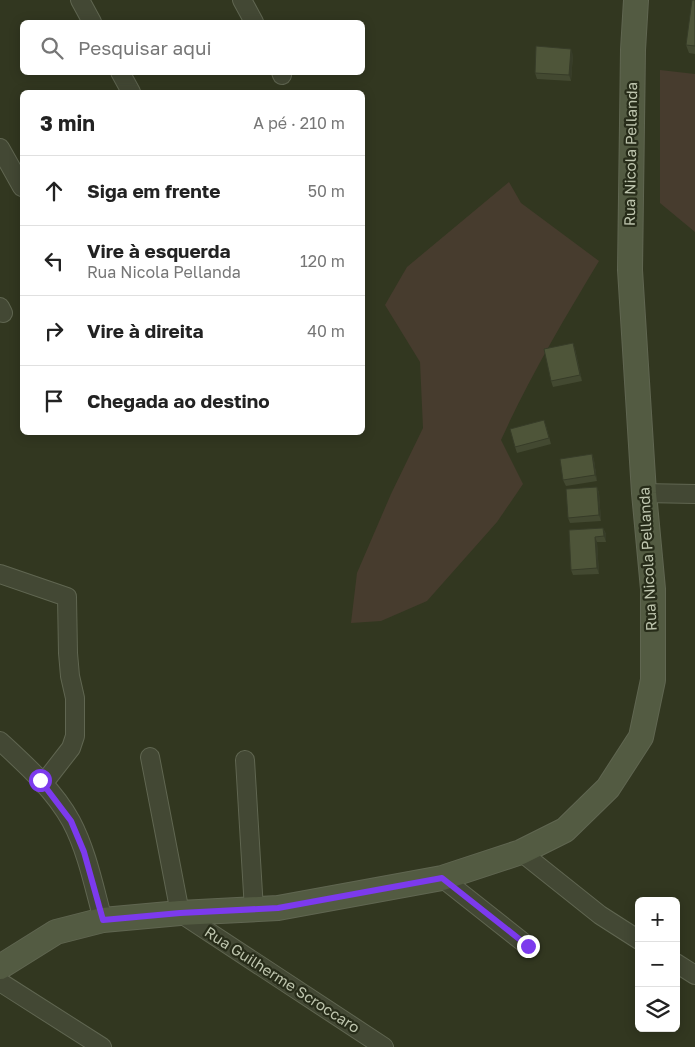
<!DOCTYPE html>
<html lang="pt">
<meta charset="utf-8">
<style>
:root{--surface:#fff;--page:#f6f6f6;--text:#222;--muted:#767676;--line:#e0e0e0}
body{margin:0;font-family:"Golos Text",sans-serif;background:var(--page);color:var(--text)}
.controls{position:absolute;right:15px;bottom:15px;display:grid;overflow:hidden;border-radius:8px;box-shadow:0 2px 12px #0003}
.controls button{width:45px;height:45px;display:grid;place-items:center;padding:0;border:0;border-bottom:1px solid var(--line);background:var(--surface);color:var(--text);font:25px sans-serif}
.stop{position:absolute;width:15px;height:15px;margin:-11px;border:4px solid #7c3aed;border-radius:50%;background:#fff}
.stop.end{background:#7c3aed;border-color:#fff;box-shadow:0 1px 5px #0008}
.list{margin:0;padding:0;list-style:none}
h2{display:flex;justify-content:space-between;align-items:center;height:65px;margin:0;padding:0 20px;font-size:21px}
h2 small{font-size:16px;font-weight:400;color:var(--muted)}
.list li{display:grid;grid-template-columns:32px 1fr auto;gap:15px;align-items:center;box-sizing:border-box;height:70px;padding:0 20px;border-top:1px solid var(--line)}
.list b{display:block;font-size:19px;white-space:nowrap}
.list p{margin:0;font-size:16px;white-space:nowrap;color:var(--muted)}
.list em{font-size:16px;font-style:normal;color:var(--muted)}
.icon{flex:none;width:28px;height:28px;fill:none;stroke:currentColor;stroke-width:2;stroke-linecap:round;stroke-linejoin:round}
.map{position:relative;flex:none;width:695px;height:1047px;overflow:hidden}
.search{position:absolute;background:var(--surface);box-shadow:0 2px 12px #0003;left:20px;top:20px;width:345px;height:55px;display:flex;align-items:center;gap:12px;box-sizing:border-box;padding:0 18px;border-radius:8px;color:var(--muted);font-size:19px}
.panel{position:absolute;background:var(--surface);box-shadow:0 2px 12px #0003;left:20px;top:90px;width:345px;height:345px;border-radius:8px}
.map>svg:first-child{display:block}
.green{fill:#473c2e}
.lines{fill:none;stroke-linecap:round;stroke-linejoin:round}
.street-casing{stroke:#606651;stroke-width:20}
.secondary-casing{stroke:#606651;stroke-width:26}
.street{stroke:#434834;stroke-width:18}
.secondary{stroke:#535b42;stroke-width:24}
.wall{fill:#434931}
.shaded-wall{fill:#373c28}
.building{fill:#4e5539;stroke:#373c28}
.route{stroke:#7c3aed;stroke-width:6}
.labels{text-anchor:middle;stroke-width:4.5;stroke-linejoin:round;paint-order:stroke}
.street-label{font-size:15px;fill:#bec5ae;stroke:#272c19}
</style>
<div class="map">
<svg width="695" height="1047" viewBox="0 0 695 1047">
<rect width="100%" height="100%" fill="#323720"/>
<path class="green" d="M660,70L695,74V232L660,203Z
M509,182L521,203L599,261C564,319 529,378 501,440L523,484L497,522L427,601L381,621L351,623L357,573L391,494L423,428L420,362L385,305L407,267Z"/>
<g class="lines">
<defs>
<path id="street" d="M80,0L92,22
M242,0L254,22
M120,72L131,92
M281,72L282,75
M0,148L22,187
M0,307L3,313
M644,493L695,494
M0,574L67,597L68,653L70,676L75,698V736L71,748L43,784
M0,741C26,765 54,790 71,821C87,851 94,887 103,920
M150,757L180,913L384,1047
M245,760L254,910
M521,852L600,915L639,940
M442,878L528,946
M676,963L695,975
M0,982L102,1047"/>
<path id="secondary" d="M0,967L56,932L103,920L180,913L278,908L442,878L521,852L565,830L608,788L641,737L653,680V589L644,493L630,270L633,50L636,0"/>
</defs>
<use href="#street" class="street-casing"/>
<use href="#secondary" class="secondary-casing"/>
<use href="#street" class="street"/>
<use href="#secondary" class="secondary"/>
</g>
<path class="wall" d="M695,0V54L689,53L686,45Z
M573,55L571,81L537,79L535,73Z
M573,343L575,349L582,381L553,387L551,381Z
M546,426L551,444L517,453L515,447Z
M592,454L594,460L597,481L566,486L563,480Z
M597,487L599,493L601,521L570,523L568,518Z
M603,528L606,534V542H597L599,574L573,575L571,570L569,530Z"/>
<path class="shaded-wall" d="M571,49L573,55L571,81L569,75Z
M573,343L575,349L582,381L580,375Z
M592,454L594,460L597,481L595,475Z
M597,487L599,493L601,521L599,515Z
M603,528L606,534V542L604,536Z
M595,537L597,542L599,574L597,568Z"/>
<path class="building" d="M692,0H695V46L686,45Z
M536,46L571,49L569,75L535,73Z
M573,343L580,375L551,381L544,349Z
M544,420L549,438L515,447L510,429Z
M592,454L595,475L563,480L560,459Z
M597,487L599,515L568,518L566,489Z
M603,528L604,536L595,537L597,568L571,570L569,530Z"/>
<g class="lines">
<path class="route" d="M40,780L71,821L84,852L103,920L180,913L278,908L442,878L528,946"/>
</g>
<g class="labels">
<g class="street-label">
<text transform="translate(631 154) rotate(-89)" y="5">Rua Nicola Pellanda</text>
<text transform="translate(648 559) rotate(-93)" y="5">Rua Nicola Pellanda</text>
<text transform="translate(282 980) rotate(33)" y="5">Rua Guilherme Scroccaro</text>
</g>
</g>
</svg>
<div class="controls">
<button>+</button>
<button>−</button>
<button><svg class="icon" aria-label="layers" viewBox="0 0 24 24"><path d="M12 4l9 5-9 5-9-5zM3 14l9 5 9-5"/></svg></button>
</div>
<div class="stop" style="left:40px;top:780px"></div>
<div class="stop end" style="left:528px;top:946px"></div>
<div class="search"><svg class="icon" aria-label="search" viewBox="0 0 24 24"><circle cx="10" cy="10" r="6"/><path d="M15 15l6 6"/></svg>Pesquisar aqui</div>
<section class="panel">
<h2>3 min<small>A pé · 210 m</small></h2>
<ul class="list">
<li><svg class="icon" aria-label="ahead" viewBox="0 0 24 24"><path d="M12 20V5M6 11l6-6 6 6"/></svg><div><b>Siga em frente</b></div><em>50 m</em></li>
<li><svg class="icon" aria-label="left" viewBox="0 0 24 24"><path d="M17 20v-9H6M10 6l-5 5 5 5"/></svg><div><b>Vire à esquerda</b><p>Rua Nicola Pellanda</p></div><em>120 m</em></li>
<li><svg class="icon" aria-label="right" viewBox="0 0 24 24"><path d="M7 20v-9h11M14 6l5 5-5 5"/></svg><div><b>Vire à direita</b></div><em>40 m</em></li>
<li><svg class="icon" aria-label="arrive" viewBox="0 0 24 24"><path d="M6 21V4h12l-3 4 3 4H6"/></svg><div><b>Chegada ao destino</b></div></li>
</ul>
</section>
</div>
